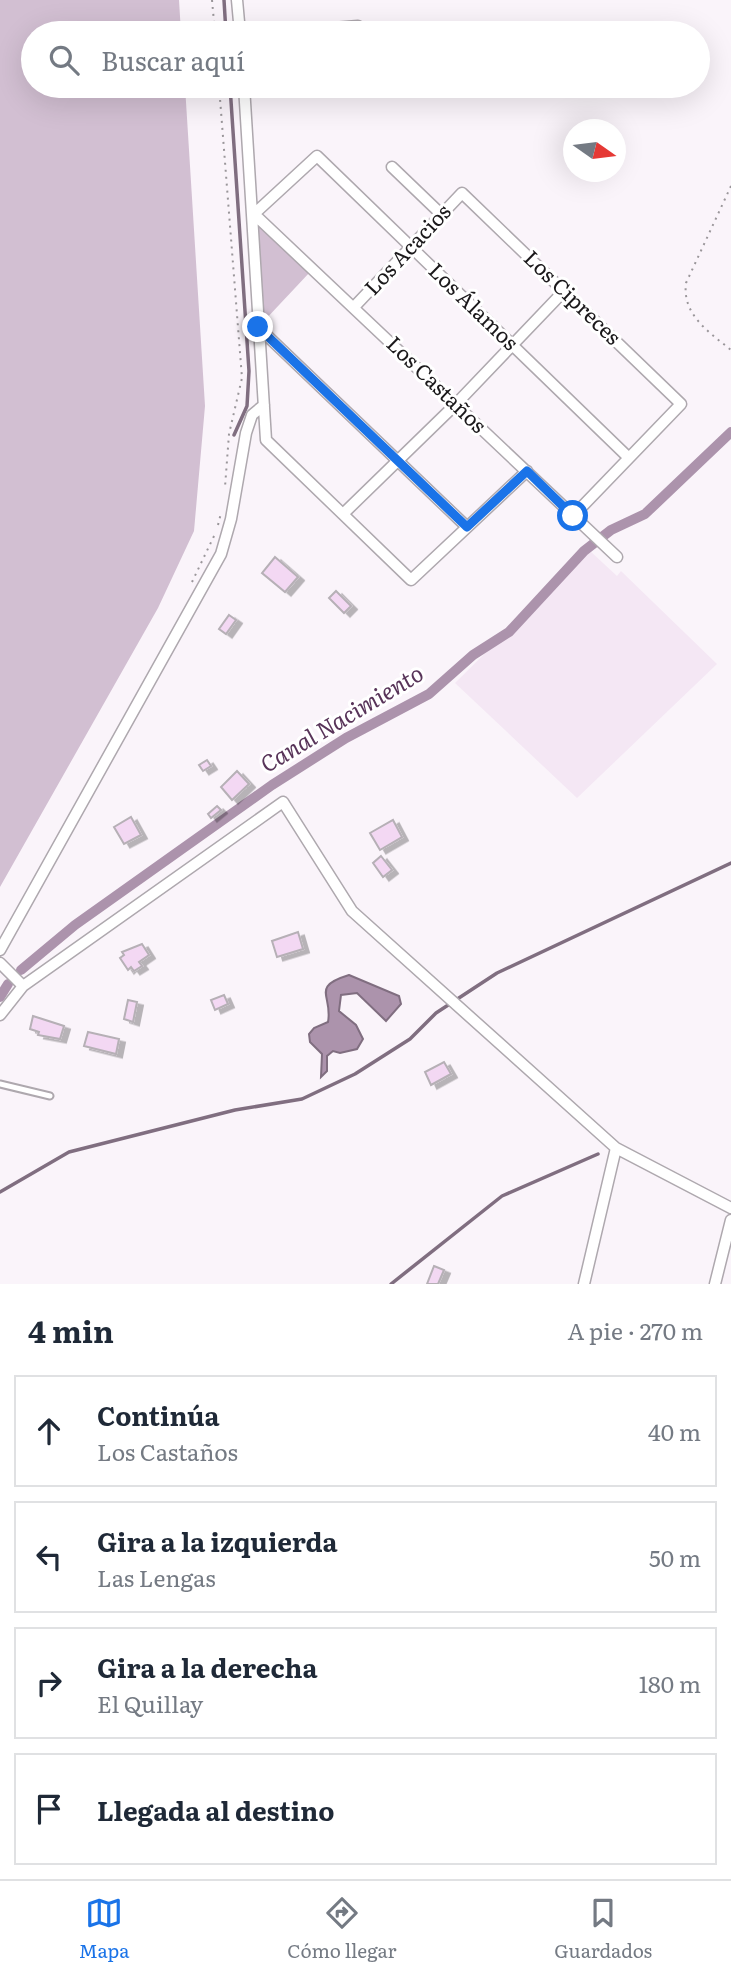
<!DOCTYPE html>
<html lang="es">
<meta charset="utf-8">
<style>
:root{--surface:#fff;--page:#f6f6f7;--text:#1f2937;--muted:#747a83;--line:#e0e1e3;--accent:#1a73e8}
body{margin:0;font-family:Literata,serif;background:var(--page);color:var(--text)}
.compass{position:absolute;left:563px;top:119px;width:63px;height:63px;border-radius:50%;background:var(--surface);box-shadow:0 7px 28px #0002;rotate:104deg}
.stop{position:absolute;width:21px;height:21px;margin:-16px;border:5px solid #1a73e8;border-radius:50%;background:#fff}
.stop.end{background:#1a73e8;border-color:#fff;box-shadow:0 2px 7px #0008}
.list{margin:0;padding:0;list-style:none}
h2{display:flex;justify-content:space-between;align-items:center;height:91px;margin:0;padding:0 28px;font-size:30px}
h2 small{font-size:23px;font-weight:400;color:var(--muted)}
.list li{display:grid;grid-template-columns:46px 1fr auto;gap:21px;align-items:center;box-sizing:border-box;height:112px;margin:0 14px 14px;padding:0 14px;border:2px solid var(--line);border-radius:0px}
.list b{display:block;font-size:26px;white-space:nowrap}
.list p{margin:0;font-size:23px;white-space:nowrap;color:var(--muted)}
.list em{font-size:23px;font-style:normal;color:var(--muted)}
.icon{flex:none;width:38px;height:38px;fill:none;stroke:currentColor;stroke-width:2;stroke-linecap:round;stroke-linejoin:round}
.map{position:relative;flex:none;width:731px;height:1284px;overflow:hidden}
.search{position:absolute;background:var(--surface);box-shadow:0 7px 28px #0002;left:21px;right:21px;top:21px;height:77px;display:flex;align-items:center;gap:18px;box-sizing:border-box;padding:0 24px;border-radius:38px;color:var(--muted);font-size:26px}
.sheet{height:595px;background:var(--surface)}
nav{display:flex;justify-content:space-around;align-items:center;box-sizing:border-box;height:98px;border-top:2px solid var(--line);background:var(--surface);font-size:19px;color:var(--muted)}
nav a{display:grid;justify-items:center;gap:4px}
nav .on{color:var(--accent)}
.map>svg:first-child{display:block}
.built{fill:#f4e7f4}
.green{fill:#d2bfd2}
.water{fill:#ac93ac;stroke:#806e80;stroke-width:2}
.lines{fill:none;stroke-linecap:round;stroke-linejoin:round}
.stream{stroke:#806e80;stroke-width:3.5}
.canal{stroke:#ac93ac;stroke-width:10}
.building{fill:#f3d8f3;stroke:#b6b0b6;stroke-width:2;filter:url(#shadow)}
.lane-casing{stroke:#aea8ae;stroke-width:9}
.street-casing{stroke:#aea8ae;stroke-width:13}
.path{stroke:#9a969a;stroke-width:2;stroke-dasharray:2 5;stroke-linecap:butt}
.lane{stroke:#fff;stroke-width:5}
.street{stroke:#fff;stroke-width:10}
.route{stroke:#1a73e8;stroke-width:9}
.labels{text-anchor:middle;stroke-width:6;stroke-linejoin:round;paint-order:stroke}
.street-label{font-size:21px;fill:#1a181a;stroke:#fff}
.water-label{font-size:23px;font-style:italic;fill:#583459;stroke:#fff}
</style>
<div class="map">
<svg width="731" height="1284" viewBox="0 0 731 1284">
<defs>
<filter id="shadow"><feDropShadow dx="6" dy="3.5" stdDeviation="0" flood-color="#0004"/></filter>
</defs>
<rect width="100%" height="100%" fill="#faf4fa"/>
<path class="built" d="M589,550L617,576L621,571L717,664L577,798L455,683Z"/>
<path class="green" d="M0,0H179L181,33H33V86H185L205,406L194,531L158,608L0,887Z
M258,224L310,272L264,321Z"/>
<path class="water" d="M349,975L399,996L401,1004L386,1021L357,993L341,995L339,1011L356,1025L363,1039L357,1049L340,1053L333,1051L327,1056V1071L321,1077L322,1054L310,1042L309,1034L314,1028L328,1022C333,995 310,987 349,975Z"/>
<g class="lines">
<path class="stream" d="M224,0L226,33
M230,86L249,371L247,406L234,435
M0,1192L69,1152L235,1110L302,1099L355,1074L410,1039L436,1013L497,973L731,863
M391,1284L502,1196L598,1154"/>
<path class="canal" d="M21,970L75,925L272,785L346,738L429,694L473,655L509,632L584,551L611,530L645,514L731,432
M0,997L8,984"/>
</g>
<path class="building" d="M275,557L298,577L285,592L262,573Z
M336,591L351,606L344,613L329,598Z
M229,615L236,620L226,634L219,629Z
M207,760L211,766L203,771L199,765Z
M237,771L249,784L232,800L221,787Z
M217,806L221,810L211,818L208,814Z
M131,817L141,835L124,844L114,827Z
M393,820L402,837L380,850L370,833Z
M381,856L392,870L383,877L373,863Z
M298,932L303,949L277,957L272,941Z
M142,944L149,955L139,962L142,966L134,971L131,967L128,970L120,958L124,955L122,952Z
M224,995L228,1004L215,1010L211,1000Z
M128,1000L137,1002L133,1022L124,1019Z
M33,1016L64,1026L60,1039L38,1035L39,1032L30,1029Z
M88,1032L119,1039L116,1054L84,1046Z
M444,1062L451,1074L431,1085L425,1072Z
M434,1266L444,1270L438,1284H427Z"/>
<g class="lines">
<defs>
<path id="lane" d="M0,1084L50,1096"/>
<path id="street" d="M237,0L240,33
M272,33L358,26
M244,86L266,440L411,580L527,471
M392,167L442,215
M354,307L462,193L681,404L573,516
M258,327L467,527
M343,514L456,404L565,290
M617,557L254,214L317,156L629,458
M0,950L221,554L231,519L246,433L252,415L264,405
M0,963L23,986
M0,1015L23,986L283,802L352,911L616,1148L584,1284
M616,1148L731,1208
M715,1284L731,1220"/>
</defs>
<use href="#lane" class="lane-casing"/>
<use href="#street" class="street-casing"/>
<path class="path" d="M212,0L215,33
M219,86L242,378L229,434L225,487
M731,186L686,283C682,315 709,332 731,350
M218,525L221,513
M192,582L215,534"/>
<use href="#lane" class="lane"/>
<use href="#street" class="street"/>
</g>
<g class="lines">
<path class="route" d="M258,327L467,527L527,471L573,516"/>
</g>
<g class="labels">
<g class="street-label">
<text transform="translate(408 250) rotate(-47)" y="7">Los Acacios</text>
<text transform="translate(572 298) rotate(44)" y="7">Los Cipreces</text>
<text transform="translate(473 307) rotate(44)" y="7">Los Álamos</text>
<text transform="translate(436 385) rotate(44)" y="7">Los Castaños</text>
</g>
<g class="water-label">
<text transform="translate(342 719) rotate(-31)" y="8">Canal Nacimiento</text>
</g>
</g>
</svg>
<svg class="compass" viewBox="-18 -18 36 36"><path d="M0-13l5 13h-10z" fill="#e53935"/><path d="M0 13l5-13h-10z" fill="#747a83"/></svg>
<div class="stop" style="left:573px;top:516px"></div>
<div class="stop end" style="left:258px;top:327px"></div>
<div class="search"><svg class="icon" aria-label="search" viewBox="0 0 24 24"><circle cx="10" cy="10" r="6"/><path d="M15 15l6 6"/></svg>Buscar aquí</div>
</div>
<section class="sheet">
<h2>4 min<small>A pie · 270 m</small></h2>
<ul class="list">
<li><svg class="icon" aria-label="ahead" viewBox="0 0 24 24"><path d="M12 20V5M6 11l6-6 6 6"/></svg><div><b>Continúa</b><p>Los Castaños</p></div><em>40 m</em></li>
<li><svg class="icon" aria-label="left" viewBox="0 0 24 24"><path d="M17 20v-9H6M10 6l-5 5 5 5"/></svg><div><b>Gira a la izquierda</b><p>Las Lengas</p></div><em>50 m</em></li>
<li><svg class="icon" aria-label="right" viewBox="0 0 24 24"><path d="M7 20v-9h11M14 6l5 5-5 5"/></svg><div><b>Gira a la derecha</b><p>El Quillay</p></div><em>180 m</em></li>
<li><svg class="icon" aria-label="arrive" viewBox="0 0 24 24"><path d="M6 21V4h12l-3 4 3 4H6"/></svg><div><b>Llegada al destino</b></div></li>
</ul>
</section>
<nav>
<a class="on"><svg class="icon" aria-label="map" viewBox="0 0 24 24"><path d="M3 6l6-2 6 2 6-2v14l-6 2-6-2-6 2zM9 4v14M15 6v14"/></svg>Mapa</a>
<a><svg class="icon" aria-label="directions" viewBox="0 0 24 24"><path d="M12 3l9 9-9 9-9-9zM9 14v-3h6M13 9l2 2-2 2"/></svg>Cómo llegar</a>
<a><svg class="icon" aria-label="saved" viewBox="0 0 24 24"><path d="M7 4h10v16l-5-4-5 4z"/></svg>Guardados</a>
</nav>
